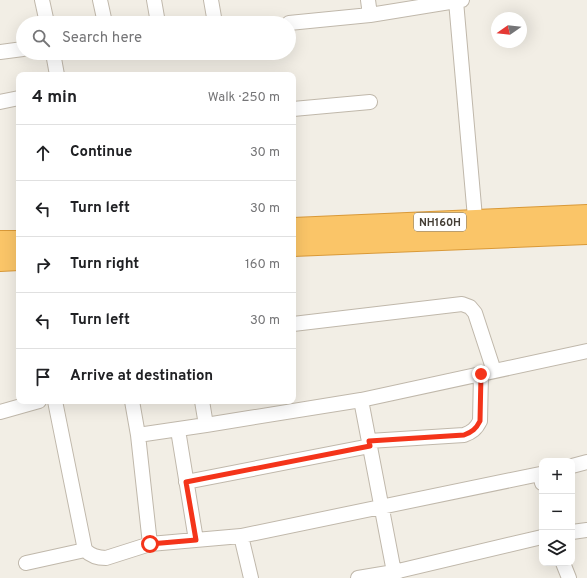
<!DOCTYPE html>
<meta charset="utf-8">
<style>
:root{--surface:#fff;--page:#f2f2f2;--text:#202124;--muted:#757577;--line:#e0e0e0}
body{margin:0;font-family:Overpass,sans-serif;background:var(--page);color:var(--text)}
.controls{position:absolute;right:12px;bottom:12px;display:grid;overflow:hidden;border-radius:8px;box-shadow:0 4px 16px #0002}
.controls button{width:36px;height:36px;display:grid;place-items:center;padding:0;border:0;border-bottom:1px solid var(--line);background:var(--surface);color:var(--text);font:20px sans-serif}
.compass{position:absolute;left:491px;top:12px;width:36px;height:36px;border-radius:50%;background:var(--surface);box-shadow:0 4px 16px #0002;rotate:256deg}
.stop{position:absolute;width:12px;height:12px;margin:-9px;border:3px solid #f4341a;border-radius:50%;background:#fff}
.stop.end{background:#f4341a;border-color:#fff;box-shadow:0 1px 4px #0008}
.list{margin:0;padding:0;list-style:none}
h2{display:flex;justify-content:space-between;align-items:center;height:52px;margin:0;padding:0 16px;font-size:17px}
h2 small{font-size:13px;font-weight:400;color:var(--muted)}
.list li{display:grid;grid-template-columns:26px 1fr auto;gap:12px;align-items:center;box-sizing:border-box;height:56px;padding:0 16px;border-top:1px solid var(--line)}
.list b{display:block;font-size:15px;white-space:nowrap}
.list em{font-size:13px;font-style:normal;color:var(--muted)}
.icon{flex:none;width:22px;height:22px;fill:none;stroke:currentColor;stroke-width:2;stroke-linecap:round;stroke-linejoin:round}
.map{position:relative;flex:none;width:587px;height:578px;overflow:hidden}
.search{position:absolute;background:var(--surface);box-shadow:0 4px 16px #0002;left:16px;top:16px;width:280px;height:44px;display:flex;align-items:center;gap:10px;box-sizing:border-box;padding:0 14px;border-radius:22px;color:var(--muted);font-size:15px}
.panel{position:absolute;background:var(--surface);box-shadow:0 4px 16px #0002;left:16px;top:72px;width:280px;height:332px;border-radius:8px}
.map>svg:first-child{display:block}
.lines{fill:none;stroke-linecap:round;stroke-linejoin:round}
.street-casing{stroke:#c0b8ab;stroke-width:16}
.highway-casing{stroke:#d99938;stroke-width:24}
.street{stroke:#fff;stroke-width:14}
.highway{stroke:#fac568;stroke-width:22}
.route{stroke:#f4341a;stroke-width:5}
.labels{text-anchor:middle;stroke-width:3;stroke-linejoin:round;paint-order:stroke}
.shield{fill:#fff;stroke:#7c7872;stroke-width:1}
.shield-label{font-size:11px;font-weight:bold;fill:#443e35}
</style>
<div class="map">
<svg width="587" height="578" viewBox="0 0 587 578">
<rect width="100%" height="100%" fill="#f2eee5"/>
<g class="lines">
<defs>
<path id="street" d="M42,0L47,23
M100,0L105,23
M154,0L158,23
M211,0L215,23
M456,1L476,229
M370,15L462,0
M289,23L370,15L368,0
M0,52L23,49
M53,53L57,75
M0,102L19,98
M293,109L370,102
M293,324L462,304L470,307L475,313L494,371
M361,400L587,351
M55,401L85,550C91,556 98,558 106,558L150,544
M132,401L138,435
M202,401L206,425L361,400L394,572L542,537
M0,412L39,401
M206,425L138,435L150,544L241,536L251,578
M178,430L196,540
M369,441L464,435C472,432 476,429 480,421L481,374
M572,466L587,462
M186,482L370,446
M572,532L587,530
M241,536L540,474L542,483
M26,563L85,550
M563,563L569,578
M358,578L394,572L395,578"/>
<path id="highway" d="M293,229L587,216
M0,242H19
M293,245L587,233
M0,260L19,259"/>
</defs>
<use href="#street" class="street-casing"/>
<use href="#highway" class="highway-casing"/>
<use href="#street" class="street"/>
<use href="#highway" class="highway"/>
</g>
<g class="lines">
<path class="route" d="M150,544L196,540L186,482L370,446L369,441L464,435C472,432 476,429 480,421L481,374"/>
</g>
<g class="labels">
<rect class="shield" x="414" y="213" width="52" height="18" rx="3"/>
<g class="shield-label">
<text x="440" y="226">NH160H</text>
</g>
</g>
</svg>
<div class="controls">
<button>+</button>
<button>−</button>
<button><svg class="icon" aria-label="layers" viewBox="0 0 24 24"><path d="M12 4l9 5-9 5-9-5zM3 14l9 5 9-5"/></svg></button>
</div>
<svg class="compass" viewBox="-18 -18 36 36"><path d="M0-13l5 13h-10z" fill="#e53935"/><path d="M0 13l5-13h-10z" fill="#757577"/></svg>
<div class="stop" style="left:150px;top:544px"></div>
<div class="stop end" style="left:481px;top:374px"></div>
<div class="search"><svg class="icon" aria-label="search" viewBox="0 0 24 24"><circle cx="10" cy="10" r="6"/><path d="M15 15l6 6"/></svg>Search here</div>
<section class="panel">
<h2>4 min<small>Walk · 250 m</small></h2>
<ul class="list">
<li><svg class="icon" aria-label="ahead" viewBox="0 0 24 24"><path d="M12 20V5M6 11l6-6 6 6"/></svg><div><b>Continue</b></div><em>30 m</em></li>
<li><svg class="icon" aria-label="left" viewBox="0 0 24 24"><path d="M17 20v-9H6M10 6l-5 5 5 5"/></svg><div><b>Turn left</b></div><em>30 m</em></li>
<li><svg class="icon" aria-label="right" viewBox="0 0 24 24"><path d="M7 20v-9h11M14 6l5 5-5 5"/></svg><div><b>Turn right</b></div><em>160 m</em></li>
<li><svg class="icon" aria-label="left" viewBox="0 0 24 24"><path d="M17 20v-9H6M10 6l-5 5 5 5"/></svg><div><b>Turn left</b></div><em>30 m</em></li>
<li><svg class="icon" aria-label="arrive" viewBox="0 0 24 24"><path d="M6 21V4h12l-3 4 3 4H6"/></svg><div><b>Arrive at destination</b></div></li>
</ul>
</section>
</div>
